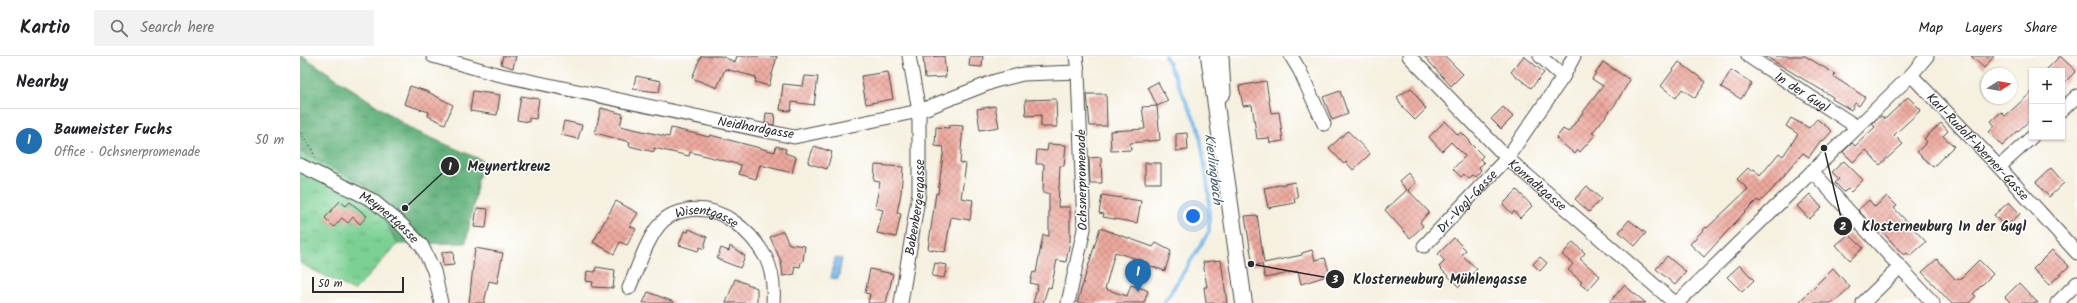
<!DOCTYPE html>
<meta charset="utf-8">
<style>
:root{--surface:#fff;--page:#f2f2f2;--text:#202124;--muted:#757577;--line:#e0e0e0;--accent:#1f6fb2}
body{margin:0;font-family:Kalam,sans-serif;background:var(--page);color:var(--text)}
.controls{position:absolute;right:12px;top:12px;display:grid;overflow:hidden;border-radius:0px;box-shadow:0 1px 3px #0004}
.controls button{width:36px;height:36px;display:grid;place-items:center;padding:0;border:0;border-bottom:1px solid var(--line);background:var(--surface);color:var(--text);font:20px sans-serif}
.compass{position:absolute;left:1681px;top:12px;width:36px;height:36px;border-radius:50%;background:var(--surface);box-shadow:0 1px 3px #0004;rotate:79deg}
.scale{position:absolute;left:12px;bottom:10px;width:92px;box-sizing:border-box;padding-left:4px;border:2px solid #2b2b2b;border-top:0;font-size:11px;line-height:14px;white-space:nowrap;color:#2b2b2b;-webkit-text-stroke:3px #fff;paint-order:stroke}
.you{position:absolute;left:893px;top:160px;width:14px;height:14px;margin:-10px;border:3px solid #fff;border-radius:50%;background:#1a73e8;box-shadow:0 0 0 6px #1a73e833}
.badge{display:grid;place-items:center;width:26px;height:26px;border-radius:50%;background:var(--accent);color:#fff;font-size:13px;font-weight:700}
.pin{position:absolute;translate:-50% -33px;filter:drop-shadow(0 1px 2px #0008)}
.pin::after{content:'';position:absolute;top:21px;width:14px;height:12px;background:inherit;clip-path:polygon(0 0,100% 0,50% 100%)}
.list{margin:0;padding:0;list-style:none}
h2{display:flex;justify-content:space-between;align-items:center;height:52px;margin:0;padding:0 16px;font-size:17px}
h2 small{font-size:13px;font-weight:400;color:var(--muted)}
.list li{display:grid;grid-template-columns:26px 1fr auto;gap:12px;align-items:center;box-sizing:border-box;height:64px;padding:0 16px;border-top:1px solid var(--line)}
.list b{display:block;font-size:15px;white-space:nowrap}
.list p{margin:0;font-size:13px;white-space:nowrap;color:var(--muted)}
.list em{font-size:13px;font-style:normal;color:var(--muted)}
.icon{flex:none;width:22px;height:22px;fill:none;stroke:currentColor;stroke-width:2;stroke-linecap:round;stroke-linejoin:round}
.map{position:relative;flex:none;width:1777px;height:247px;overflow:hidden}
header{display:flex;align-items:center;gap:24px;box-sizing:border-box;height:56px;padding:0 20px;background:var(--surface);border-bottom:1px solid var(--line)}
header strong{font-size:19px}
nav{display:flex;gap:22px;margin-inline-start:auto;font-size:14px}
.search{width:280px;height:36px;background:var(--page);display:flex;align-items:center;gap:10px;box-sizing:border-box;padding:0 14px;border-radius:0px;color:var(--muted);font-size:15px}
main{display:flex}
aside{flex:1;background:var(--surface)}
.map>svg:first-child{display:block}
.grass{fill:url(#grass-tufts);stroke:#537e5f}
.forest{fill:url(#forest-crowns);stroke:#486e54}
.water{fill:url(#water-ripples);stroke:#50728c}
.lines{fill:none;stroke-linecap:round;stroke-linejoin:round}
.stream{stroke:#76baec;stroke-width:3.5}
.building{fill:url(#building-cross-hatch)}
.minor-casing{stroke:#494946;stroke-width:15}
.major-casing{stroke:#494946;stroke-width:18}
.path{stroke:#494946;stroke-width:2;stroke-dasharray:1 3;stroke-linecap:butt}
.minor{stroke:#fff;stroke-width:13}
.major{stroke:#fff;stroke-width:16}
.labels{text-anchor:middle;stroke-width:3;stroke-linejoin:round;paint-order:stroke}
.street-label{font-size:13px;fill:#2b2b2b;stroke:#fff}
.water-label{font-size:14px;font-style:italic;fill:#455d6f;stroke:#fff}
.leader{fill:none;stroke:#2b2b2b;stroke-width:1.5}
.callout-dot{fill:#2b2b2b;stroke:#fff;stroke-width:1.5}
.mark-label{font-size:12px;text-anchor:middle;font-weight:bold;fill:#fff}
.callout-label{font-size:14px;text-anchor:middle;font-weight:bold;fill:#2b2b2b;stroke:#fff;stroke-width:3;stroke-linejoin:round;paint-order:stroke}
</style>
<header>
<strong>Kartio</strong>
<div class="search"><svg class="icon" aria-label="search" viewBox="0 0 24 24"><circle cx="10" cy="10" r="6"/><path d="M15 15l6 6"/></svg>Search here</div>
<nav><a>Map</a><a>Layers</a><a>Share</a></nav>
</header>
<main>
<aside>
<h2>Nearby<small></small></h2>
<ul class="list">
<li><span class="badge">1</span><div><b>Baumeister Fuchs</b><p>Office · Ochsnerpromenade</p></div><em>50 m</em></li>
</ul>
</aside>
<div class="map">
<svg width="1777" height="247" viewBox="0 0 1777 247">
<defs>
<pattern id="grass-tufts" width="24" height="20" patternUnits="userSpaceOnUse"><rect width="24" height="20" fill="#7bd093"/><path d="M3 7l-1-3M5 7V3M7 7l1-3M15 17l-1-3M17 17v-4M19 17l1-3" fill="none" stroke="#65a978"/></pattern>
<pattern id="forest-crowns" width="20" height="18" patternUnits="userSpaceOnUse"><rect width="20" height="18" fill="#64b27d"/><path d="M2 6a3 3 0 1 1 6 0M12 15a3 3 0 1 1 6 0" fill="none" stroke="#539167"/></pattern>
<pattern id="water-ripples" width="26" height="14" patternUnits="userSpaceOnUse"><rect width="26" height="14" fill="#76baec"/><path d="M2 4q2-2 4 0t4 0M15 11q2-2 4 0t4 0" fill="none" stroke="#6197bf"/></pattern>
<pattern id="building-cross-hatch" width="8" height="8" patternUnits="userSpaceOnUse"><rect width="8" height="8" fill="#eda99e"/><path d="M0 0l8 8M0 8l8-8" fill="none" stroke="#c08a81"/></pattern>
</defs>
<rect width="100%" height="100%" fill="#fff"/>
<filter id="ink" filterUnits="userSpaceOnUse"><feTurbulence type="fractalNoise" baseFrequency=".025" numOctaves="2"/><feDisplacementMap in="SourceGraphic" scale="8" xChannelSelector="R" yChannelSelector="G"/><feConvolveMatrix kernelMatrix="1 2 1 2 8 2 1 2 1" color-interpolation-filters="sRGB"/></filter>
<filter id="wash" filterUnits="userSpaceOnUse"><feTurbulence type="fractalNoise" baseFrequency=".012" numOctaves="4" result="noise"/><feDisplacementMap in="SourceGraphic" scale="16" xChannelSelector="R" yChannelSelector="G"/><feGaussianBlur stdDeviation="0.9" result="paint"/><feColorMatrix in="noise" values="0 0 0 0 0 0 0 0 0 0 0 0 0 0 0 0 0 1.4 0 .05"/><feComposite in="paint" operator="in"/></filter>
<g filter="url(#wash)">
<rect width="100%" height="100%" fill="#f5f0df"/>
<path class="grass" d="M0,95L64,128L98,188L54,235L0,207Z"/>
<path class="forest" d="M0,0H3L113,74L182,104L166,187L98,188L64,128L0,95Z"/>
<path class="water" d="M535,202L542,203L538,223L531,222Z"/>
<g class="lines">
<path class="stream" d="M864,247L909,176V138L899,73L865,0"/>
</g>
<g id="blocks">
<path class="building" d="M203,0H216L213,12L201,8Z
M401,0H421L435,6L437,0H477L469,30L455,26L456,21L425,13L417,32L392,22Z
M644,0L646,21L625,22L623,1Z
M670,0H683L682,11L669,10Z
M1124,0H1145L1163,18L1151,30Z
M1224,0L1244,17L1231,32L1211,16Z
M1465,0H1505L1535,18L1534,21L1565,41L1559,50L1555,47L1551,54L1532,43L1533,41Z
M1671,0H1694L1684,12Z
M1760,0L1776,15L1762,29V15H1745Z
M1303,6L1330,24L1314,50L1292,77L1295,79L1280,96L1278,94L1275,98L1256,82L1263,73L1268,76L1303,30L1292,23Z
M1379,6L1406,26L1395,42L1382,33L1376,42L1361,30Z
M1431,14L1452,27L1441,43L1421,31Z
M588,16L593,43L566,48L561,20Z
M336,20L361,25L359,36L333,33Z
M505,20L518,21L514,49L492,46L491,55L480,54L483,28L503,30Z
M966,25L971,57L979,56L983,85L970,87L969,82L957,83L952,49L943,50L939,30Z
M858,26L868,45L857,50L848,31Z
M110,30L126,35L153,49L145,68L128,60L129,56L104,48Z
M1111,32L1126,53L1115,64L1104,53L1097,41Z
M173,35L200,39L197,59L170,55Z
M1040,35L1048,58L1032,64L1023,41Z
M1732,36V62L1702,90L1689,76L1695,70L1691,65L1701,56L1705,60Z
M787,38H806L807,70H790Z
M221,40L239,43L236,63L229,62V66L217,64Z
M1608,41L1621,54L1594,79L1603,88L1580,109L1566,94L1553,106L1543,96L1552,87L1555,90L1575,71L1572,68L1581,60L1585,63Z
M756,43L757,71H741V59L726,60L725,44Z
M695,50L699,71L680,74L677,53Z
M857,50L860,84L830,87L831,94L811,95L810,75L845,73L842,51Z
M1203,51L1213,61L1201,73L1191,63Z
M301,52L323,58L320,70L369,81L371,72L409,81L410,79L475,96L476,90L486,93L485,97L496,101L492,117L460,109L456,123L439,118L441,109L390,96L389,100L354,92V96L329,90L330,86L295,77Z
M466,57L475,58L474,69L465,67Z
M1491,62L1509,72L1517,63L1532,75L1523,85L1521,84L1509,101L1503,97L1471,135L1460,146L1457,144L1444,157L1404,201L1390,188L1406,171L1407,172L1448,133L1437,123L1448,112L1451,115L1454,113L1460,120L1479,97L1483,100L1498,78L1486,70Z
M264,65L282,69L278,83L261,79Z
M1145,65L1158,79L1161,76L1170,85L1169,86L1183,100L1180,103L1184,107L1179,111L1181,114L1175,121L1172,119L1168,122L1164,118L1161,121L1153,113L1165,100L1151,86L1142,95L1129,81Z
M1641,67L1648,75L1643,80L1654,90L1633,111L1617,96L1627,86L1624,83Z
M649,69L663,70L660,107L666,108L661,142L673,144L670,164L651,161L645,196L628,193L636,137L638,138L644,91L635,90L636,71L649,72Z
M1048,75L1070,98L1053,114L1046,106L1044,108L1029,92Z
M887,77L888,94L876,95V78Z
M748,88L766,89L764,110H760L758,151H770V185L766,206L757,204L751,232L748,231L743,247H733L738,229L730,227L733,216L736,217L743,179L749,180V137H743L744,108H736L737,94L747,95Z
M514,90L532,96L527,113L508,107Z
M801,101L802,127H790L789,102Z
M1544,105L1563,124L1551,136L1548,133L1544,136L1535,127L1539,123L1532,116Z
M845,107H861V127H845Z
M575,109L603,111L601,137L597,157L601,158L596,181L577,177L583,154L575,152L580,126L574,125Z
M1751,112L1764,127L1749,141L1736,126Z
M1108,117L1116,127L1108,134L1129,156L1120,166L1123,170L1110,182L1085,154L1107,134L1099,125Z
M995,126L998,142H994L995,147L968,152L964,132Z
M1287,130L1301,143L1289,156L1275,143Z
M1217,134L1232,150L1220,162L1214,155L1212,158L1203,148Z
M1510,138L1522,152L1509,163L1497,150Z
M802,139L841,145L837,167L803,161L804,158L799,157Z
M1587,140L1597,150L1594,152L1626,186L1610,200L1607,197L1604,199L1576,169L1574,171L1558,154L1569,144L1575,151Z
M40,145L46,150L50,146L67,160L60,168L53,161L48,167L42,162L34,171L25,162Z
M316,145L338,157L330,170L336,173L327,189L320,186L314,198L293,186Z
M1709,146L1720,158L1705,171L1694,159Z
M177,152L188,153L186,172L174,171Z
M957,159L964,207L1002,199V197L1012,194L1015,204L1025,202L1030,219L1001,228L998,215L965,222L962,208L953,210L945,160Z
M1329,164L1346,177L1335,190L1319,176Z
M800,172L853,191L856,187L871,195L865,215L848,209L849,207L815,196L805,233L827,240L831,229L844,233L848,235L844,247H777Z
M389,173L407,181L404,193L400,191L398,195L379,189L384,175L388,176Z
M483,175L489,188L505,190L503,205L501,206L500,211L494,210L495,218L483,220L481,205L470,181Z
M1549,178L1563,192L1550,204L1536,189Z
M1154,182L1166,194L1162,199L1177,213L1159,231L1139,211L1145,205L1138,198Z
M1273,186L1285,197L1280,203L1300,220L1288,234L1280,228L1282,226L1268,214L1273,208L1262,199Z
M430,190L445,200L440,212L417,203L421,192L429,195Z
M175,192L203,197L197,227L189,225L184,247H169Z
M1752,194L1769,210L1749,229L1733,213Z
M153,195L154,209L143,210L142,196Z
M1367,200L1386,216L1375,229L1356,213Z
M1240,201L1247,207L1240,215L1233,208Z
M1637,203L1656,224L1658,222L1660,223L1679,204L1693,218L1673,238L1676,240L1669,247H1651L1622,216Z
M921,204L927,247H906L904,231H907L903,206Z
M635,207L647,209L644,222L632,220Z
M1440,209L1454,224L1442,236L1427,221Z
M296,211L315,214L313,232L292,231L293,226L286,225L287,215L295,216Z
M1533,212L1550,231L1533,247H1498Z
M570,213L593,218L586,247H568L570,238L565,237Z
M435,223L457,232V247H426Z
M1719,227L1738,247H1711L1705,241Z
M1324,229L1346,247H1309Z
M348,236L374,246V247H343Z"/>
</g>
</g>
<g filter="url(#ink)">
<use href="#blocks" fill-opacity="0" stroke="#494946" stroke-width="1"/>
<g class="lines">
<defs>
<g id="minor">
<path d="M133,0L196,18L494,81L619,55L695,25L723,18L778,16"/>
<path d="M991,0L1000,15L1024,68"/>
<path id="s1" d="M1109,0L1207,102L1375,247"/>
<path d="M1240,0L1263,21"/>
<path id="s2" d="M1448,0L1557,71"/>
<path id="s3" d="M1611,19L1699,111L1777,197"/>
<path d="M915,46L924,37L922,0"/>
<path d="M1762,54L1777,40"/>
<path id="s4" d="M0,109L72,144L101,168L122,190L134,215L141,247"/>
<path d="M1699,111L1732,81"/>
<path d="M1512,115L1633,247"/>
<path id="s5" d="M1124,190L1207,102L1263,21L1274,0"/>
<path id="s6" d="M329,232C338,212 348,179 363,165C370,158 379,156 388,154C422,149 451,175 466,202C473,216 474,232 473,247"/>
<path id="s7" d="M601,247L619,137V55L609,0"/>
<path d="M768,247L784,173L778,16L776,0"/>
<path d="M1377,247L1611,19L1627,0"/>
<path d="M1563,247L1600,211"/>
<path d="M1757,247L1777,227"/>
</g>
<path id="major" d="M909,0L944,247"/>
</defs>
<use href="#minor" class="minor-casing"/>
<use href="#major" class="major-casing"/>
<path class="path" d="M0,77L11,92L16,103"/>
<use href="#minor" class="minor"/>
<use href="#major" class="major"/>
</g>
</g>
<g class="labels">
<g class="street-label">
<text dy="5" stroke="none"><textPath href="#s2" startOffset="65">In der Gugl</textPath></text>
<text transform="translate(456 71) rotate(10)" y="5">Neidhardgasse</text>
<text dy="5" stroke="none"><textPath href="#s3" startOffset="98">Karl-Rudolf-Werner-Gasse</textPath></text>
<text transform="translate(781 124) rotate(-91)" y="5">Ochsnerpromenade</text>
<text dy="5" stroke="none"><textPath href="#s1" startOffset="182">Konradtgasse</textPath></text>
<text dy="5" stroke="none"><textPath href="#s5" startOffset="62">Dr.-Vogl-Gasse</textPath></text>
<text dy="5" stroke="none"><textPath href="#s7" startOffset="97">Babenbergergasse</textPath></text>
<text dy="5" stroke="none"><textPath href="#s4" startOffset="104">Meynertgasse</textPath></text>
<text dy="5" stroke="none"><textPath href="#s6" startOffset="123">Wisentgasse</textPath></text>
</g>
<g class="water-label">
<text transform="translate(914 113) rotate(83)" y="5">Kierlingbach</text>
</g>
</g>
<path class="leader" d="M105 152L150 110M1524 92L1543 170M951 208L1035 223"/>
<g class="callout-dot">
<circle cx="105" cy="152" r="4"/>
<circle cx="1524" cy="92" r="4"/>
<circle cx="951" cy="208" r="4"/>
<circle cx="150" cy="110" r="10"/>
<circle cx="1543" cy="170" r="10"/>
<circle cx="1035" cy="223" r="10"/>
</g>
<g class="mark-label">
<text x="150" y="114">1</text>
<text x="1543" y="174">2</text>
<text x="1035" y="227">3</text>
</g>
<g class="callout-label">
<text x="209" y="115">Meynertkreuz</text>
<text x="1644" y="175">Klosterneuburg In der Gugl</text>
<text x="1140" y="228">Klosterneuburg Mühlengasse</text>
</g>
</svg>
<div class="controls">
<button>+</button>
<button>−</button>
</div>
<svg class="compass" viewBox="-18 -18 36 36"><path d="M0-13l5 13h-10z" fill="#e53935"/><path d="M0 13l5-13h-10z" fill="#757577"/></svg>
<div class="scale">50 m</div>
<div class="you"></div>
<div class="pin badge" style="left:838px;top:236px">1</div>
</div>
</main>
